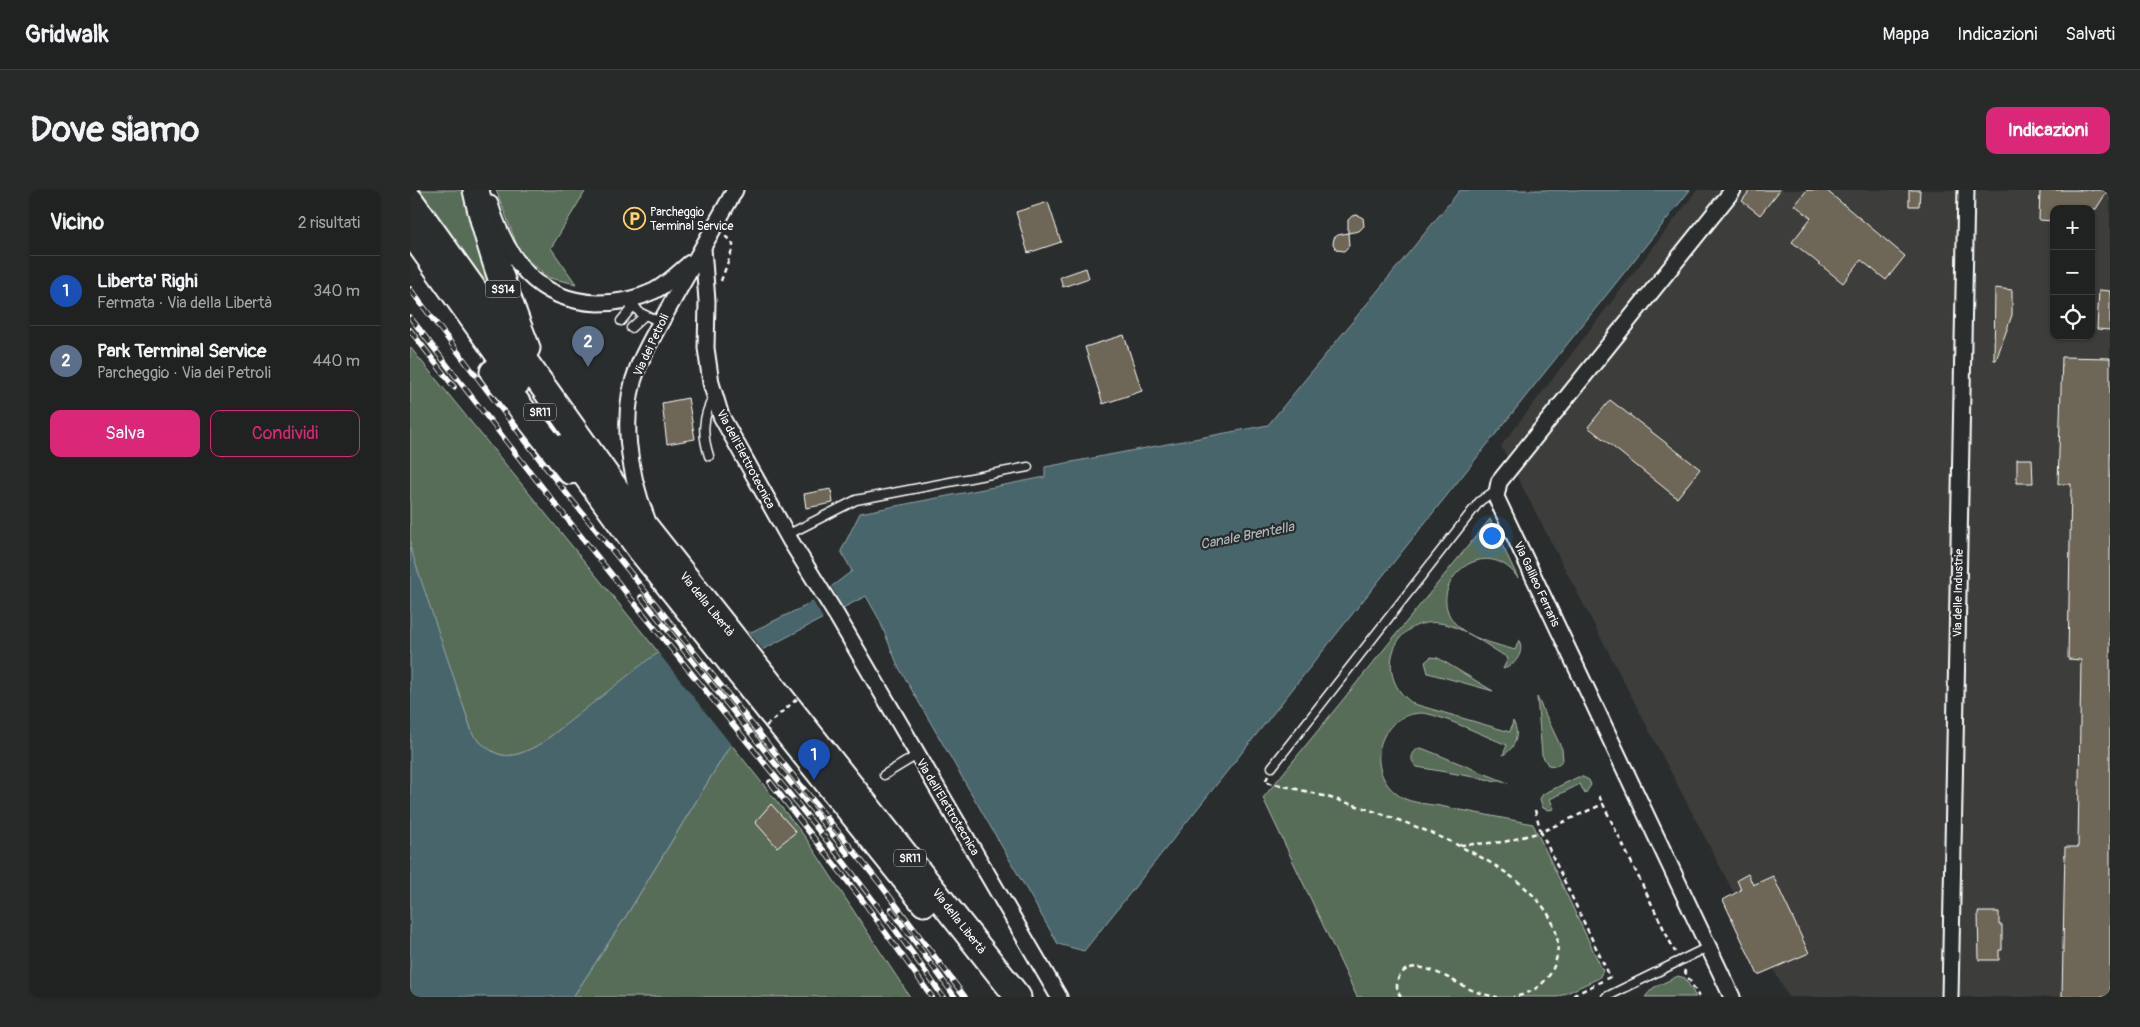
<!DOCTYPE html>
<html lang="it">
<meta charset="utf-8">
<style>
:root{--surface:#202222;--page:#282a2a;--text:#f1f3f6;--muted:#a2a4a5;--line:#3d3f40;--accent:#db2777}
body{margin:0;font-family:Pangolin,sans-serif;background:var(--page);color:var(--text)}
.controls{position:absolute;right:15px;top:15px;display:grid;overflow:hidden;border-radius:10px;box-shadow:0 1px 4px #0004}
.controls button{width:45px;height:45px;display:grid;place-items:center;padding:0;border:0;border-bottom:1px solid var(--line);background:var(--surface);color:var(--text);font:25px sans-serif}
.you{position:absolute;left:1081px;top:345px;width:18px;height:18px;margin:-12px;border:4px solid #fff;border-radius:50%;background:#1a73e8;box-shadow:0 0 0 8px #1a73e833}
.badge{display:grid;place-items:center;width:32px;height:32px;border-radius:50%;background:var(--accent);color:#fff;font-size:16px;font-weight:700}
.pin{position:absolute;translate:-50% -41px;filter:drop-shadow(0 1px 2px #0008)}
.pin::after{content:'';position:absolute;top:26px;width:18px;height:15px;background:inherit;clip-path:polygon(0 0,100% 0,50% 100%)}
.list{margin:0;padding:0;list-style:none}
h2{display:flex;justify-content:space-between;align-items:center;height:65px;margin:0;padding:0 20px;font-size:21px}
h2 small{font-size:16px;font-weight:400;color:var(--muted)}
.list li{display:grid;grid-template-columns:32px 1fr auto;gap:15px;align-items:center;box-sizing:border-box;height:70px;padding:0 20px;border-top:1px solid var(--line)}
.list b{display:block;font-size:19px;white-space:nowrap}
.list p{margin:0;font-size:16px;white-space:nowrap;color:var(--muted)}
.list em{font-size:16px;font-style:normal;color:var(--muted)}
.actions{display:flex;gap:10px;padding:15px 20px}
.actions a{flex:1;padding:11px 0;border:1px solid var(--accent);border-radius:10px;text-align:center;font-size:18px;color:var(--accent)}
.actions .main{background:var(--accent);color:#fff}
.icon{flex:none;width:28px;height:28px;fill:none;stroke:currentColor;stroke-width:2;stroke-linecap:round;stroke-linejoin:round}
.map{position:relative;flex:none;width:1700px;height:807px;overflow:hidden;border-radius:10px}
header{display:flex;align-items:center;gap:30px;box-sizing:border-box;height:70px;padding:0 25px;background:var(--surface);border-bottom:1px solid var(--line)}
header strong{font-size:24px}
nav{display:flex;gap:28px;margin-inline-start:auto;font-size:18px}
.intro{display:flex;align-items:center;justify-content:space-between;box-sizing:border-box;height:120px;padding:0 30px}
h1{margin:0;font-size:35px}
.button{padding:12px 22px;border-radius:10px;background:var(--accent);color:#fff;font-size:18px;font-weight:700}
main{display:flex;gap:30px;padding:0 30px}
aside{flex:1;background:var(--surface);border-radius:10px;box-shadow:0 1px 4px #0004}
.map>svg:first-child{display:block}
.built{fill:#3e3e3a;fill-rule:evenodd}
.green{fill:#586d58;stroke:#acb6ac}
.water{fill:#48656c;stroke:#91a3a7}
.pier{fill:#2a2d2e}
.building{fill:#6e6656;stroke:#fff}
.lines{fill:none;stroke-linecap:round;stroke-linejoin:round}
.service-casing{stroke:#fff;stroke-width:11}
.minor-casing{stroke:#fff;stroke-width:19}
.trunk-casing{stroke:#fff;stroke-width:29}
.path{stroke:#fff;stroke-width:2.5;stroke-dasharray:5 4;stroke-linecap:butt}
.service{stroke:#2a2d2e;stroke-width:8}
.minor{stroke:#2a2d2e;stroke-width:15}
.trunk{stroke:#2a2d2e;stroke-width:25}
.rail-casing{stroke:#fff;stroke-width:5.5}
.rail{stroke:#2a2d2e;stroke-width:4;stroke-dasharray:11;stroke-linecap:butt}
.path-bridge{stroke:#fff;stroke-width:2.5;stroke-dasharray:5 4;stroke-linecap:butt}
.labels{text-anchor:middle;stroke-width:4.5;stroke-linejoin:round;paint-order:stroke}
.shield{fill:#2a2d2e;stroke:#bfc0c0;stroke-width:1}
.shield-label{font-size:11px;font-weight:bold;fill:#fff}
.poi-label{font-size:12px;fill:#fff;stroke:#2a2d2e;text-anchor:start}
.street-label{font-size:12px;fill:#fff;stroke:#2a2d2e}
.water-label{font-size:14px;font-style:italic;fill:#adbabd;stroke:#2a2d2e}
</style>
<header>
<strong>Gridwalk</strong>
<nav><a>Mappa</a><a>Indicazioni</a><a>Salvati</a></nav>
</header>
<div class="intro"><h1>Dove siamo</h1><a class="button">Indicazioni</a></div>
<main>
<aside>
<h2>Vicino<small>2 risultati</small></h2>
<ul class="list">
<li><span class="badge" style="background:#1a4fb4">1</span><div><b>Liberta' Righi</b><p>Fermata · Via della Libertà</p></div><em>340 m</em></li>
<li><span class="badge" style="background:#5c6f8a">2</span><div><b>Park Terminal Service</b><p>Parcheggio · Via dei Petroli</p></div><em>440 m</em></li>
</ul>
<div class="actions"><a class="main">Salva</a><a>Condividi</a></div>
</aside>
<div class="map">
<svg width="1700" height="807" viewBox="0 0 1700 807">
<rect width="100%" height="100%" fill="#2a2d2e"/>
<filter id="ink" filterUnits="userSpaceOnUse"><feTurbulence type="fractalNoise" baseFrequency=".02" numOctaves="2"/><feDisplacementMap in="SourceGraphic" scale="10" xChannelSelector="R" yChannelSelector="G"/><feConvolveMatrix kernelMatrix="1 2 1 2 8 2 1 2 1" color-interpolation-filters="sRGB"/></filter>
<g filter="url(#ink)">
<path class="built" d="M1287,0H1700V807H1378L1091,256ZM1644,19H1681V146H1644Z"/>
<path class="green" d="M9,0H58L79,100Z
M86,0H176L141,58L166,94L139,88L110,63Z
M0,157L249,463L132,553C101,570 89,572 63,545L0,360Z
M1080,329L1108,388C1072,337 1006,403 1051,439C1065,450 1089,455 1105,460L1109,450C1115,463 1105,475 1093,479L1098,468C1079,457 1051,435 1029,433C981,427 963,489 1004,514L1100,542L1103,531C1110,543 1106,558 1093,565L1097,555C1079,548 1027,523 1011,523C965,525 953,586 993,608C1003,613 1018,614 1030,616C1061,622 1092,628 1123,634L1193,781L1189,788L1148,807H947L853,608Z
M1021,467L1028,468L1083,501L1018,483L1015,472Z
M1127,507L1152,559L1153,570L1146,576L1138,575L1132,565Z
M321,554L396,648L500,807H163L216,726Z
M1009,558L1014,559L1098,593L1007,577C999,570 1001,563 1009,558Z
M1168,587H1173L1179,590L1181,595L1175,604L1170,594L1140,609L1144,619L1139,620L1133,618L1130,609L1133,604Z
M1268,786L1275,788L1286,807H1235L1243,798Z"/>
<path class="water" d="M1050,0H1280L674,761L648,754L488,476L469,429L456,406L346,463L321,554L216,726L163,807H0V357L63,545C89,572 101,570 132,553L239,469L286,439L341,442L397,415L442,381L431,361L450,323L635,287V277L858,235Z"/>
<path class="pier" d="M420,394L434,420L414,430L401,408Z
M285,437L336,439L354,461L348,465L346,511L342,524L323,557L247,461Z"/>
<path class="building" d="M1340,0H1370L1350,25L1332,11Z
M1397,0H1416L1495,66L1476,90L1451,70L1433,93L1382,52L1401,28L1385,15Z
M1499,0H1510L1509,16H1499Z
M1630,0H1698L1686,19H1644V31L1629,30Z
M638,12L651,52L618,63L606,22Z
M947,25L953,28L954,36L949,41L938,43V30L942,26Z
M938,43L939,56L934,61L927,60L923,54L924,48L928,45Z
M676,78L679,88L653,97L650,87Z
M1585,98L1602,100V125L1586,170H1584Z
M1689,100L1700,101V140L1687,139Z
M714,145L732,201L693,214L675,157Z
M1652,167L1700,168V807H1652L1655,657H1668L1671,470L1658,469L1661,294H1648Z
M278,208L285,249L257,254L252,213Z
M1200,210L1290,279L1267,308L1178,237Z
M1607,269H1622L1623,293H1607Z
M421,299L423,313L396,318L394,304Z
M361,614L386,642L367,657L345,632Z
M1338,684L1343,695L1363,686L1399,763L1348,785L1313,710L1331,700L1327,690Z
M1568,722H1589V735H1592V760H1589V770H1569Z"/>
<g class="lines">
<defs>
<path id="service" d="M220,109L229,122L250,132
M211,131L224,115
M221,138L234,126
M299,266C292,244 292,227 304,206
M377,345L446,310L618,277
M862,577L1070,311L1086,300
M474,585L507,565
M1196,807L1298,757"/>
<path id="minor" d="M80,14C97,69 126,111 188,113C206,113 227,109 244,101C258,94 268,83 280,73
M293,58L297,111L296,158L301,193L311,226L380,350L427,426L649,807
M237,329C219,284 209,224 228,177C239,151 254,127 267,103C286,69 306,34 325,0
M1322,807L1086,307L1089,292L1323,0
M1540,807L1556,0"/>
<path id="trunk" d="M66,0C78,55 96,105 117,158
M0,10L211,306L608,807
M0,41L108,192
M83,182L160,281
M155,257L232,362L514,713"/>
</defs>
<use href="#service" class="service-casing"/>
<use href="#minor" class="minor-casing"/>
<use href="#trunk" class="trunk-casing"/>
<path class="path" d="M311,91C313,85 324,57 323,54C321,51 317,48 314,45
M858,586L855,592C924,605 1163,671 1147,765C1143,789 1126,803 1103,807
M1189,606L1193,614
M1125,620L1131,642L1193,614L1265,762
M1050,655L1094,652L1131,642L1200,787L1160,807
M1274,780L1289,807
M991,807C987,802 986,795 988,789C1000,762 1038,789 1054,796C1064,802 1075,805 1087,807"/>
<use href="#service" class="service"/>
<use href="#minor" class="minor"/>
<use href="#trunk" class="trunk"/>
<defs>
<path id="rail" d="M0,99L137,279L471,695L555,807
M0,127C95,251 192,374 291,495C373,597 459,698 533,807
M0,140L44,197
M231,407L438,664
M360,592L453,711L522,807
M481,719L545,807"/>
</defs>
<use href="#rail" class="rail-casing"/>
<use href="#rail" class="rail"/>
<path class="path-bridge" d="M356,536L388,508"/>
</g>
</g>
<defs>
<symbol id="parking-ring" viewBox="-11 -11 22 22"><circle r="9.5" fill="#2a2d2e" stroke="#ffd166" stroke-width="1.5"/><path d="M-3.5-5.5H1a3.5 3.5 0 0 1 0 7H-1V5.5H-3.5ZM-1-3.4V-.6H.8a1.4 1.4 0 0 0 0-2.8Z" fill="#ffd166"/></symbol>
</defs>
<g fill-rule="evenodd">
<use href="#parking-ring" x="212" y="16" width="25" height="25"/>
</g>
<g class="labels">
<g class="shield">
<rect x="75.5" y="90.5" width="35" height="17" rx="4"/>
<rect x="114" y="213.5" width="32" height="17" rx="4"/>
<rect x="484" y="659.5" width="32" height="17" rx="4"/>
</g>
<g class="shield-label">
<text x="93" y="103">SS14</text>
<text x="130" y="226">SR11</text>
<text x="500" y="672">SR11</text>
</g>
<g class="poi-label">
<text x="240" y="26">Parcheggio<tspan x="240" dy="14">Terminal Service</tspan></text>
</g>
<g class="street-label">
<text transform="translate(241 155) rotate(-65)" y="4">Via dei Petroli</text>
<text transform="translate(336 269) rotate(62)" y="4">Via dell'Elettrotecnica</text>
<text transform="translate(1127 394) rotate(65)" y="4">Via Galileo Ferraris</text>
<text transform="translate(1548 403) rotate(-89)" y="4">Via delle Industrie</text>
<text transform="translate(297 414) rotate(51)" y="4">Via della Libertà</text>
<text transform="translate(538 617) rotate(59)" y="4">Via dell'Elettrotecnica</text>
<text transform="translate(549 731) rotate(52)" y="4">Via della Libertà</text>
</g>
<g class="water-label">
<text transform="translate(837 345) rotate(-11)" y="5">Canale Brentella</text>
</g>
</g>
</svg>
<div class="controls">
<button>+</button>
<button>−</button>
<button><svg class="icon" aria-label="locate" viewBox="0 0 24 24"><circle cx="12" cy="12" r="6"/><path d="M12 2v4M12 18v4M2 12h4M18 12h4"/></svg></button>
</div>
<div class="you"></div>
<div class="pin badge" style="left:404px;top:590px;background:#1a4fb4">1</div>
<div class="pin badge" style="left:178px;top:177px;background:#5c6f8a">2</div>
</div>
</main>
